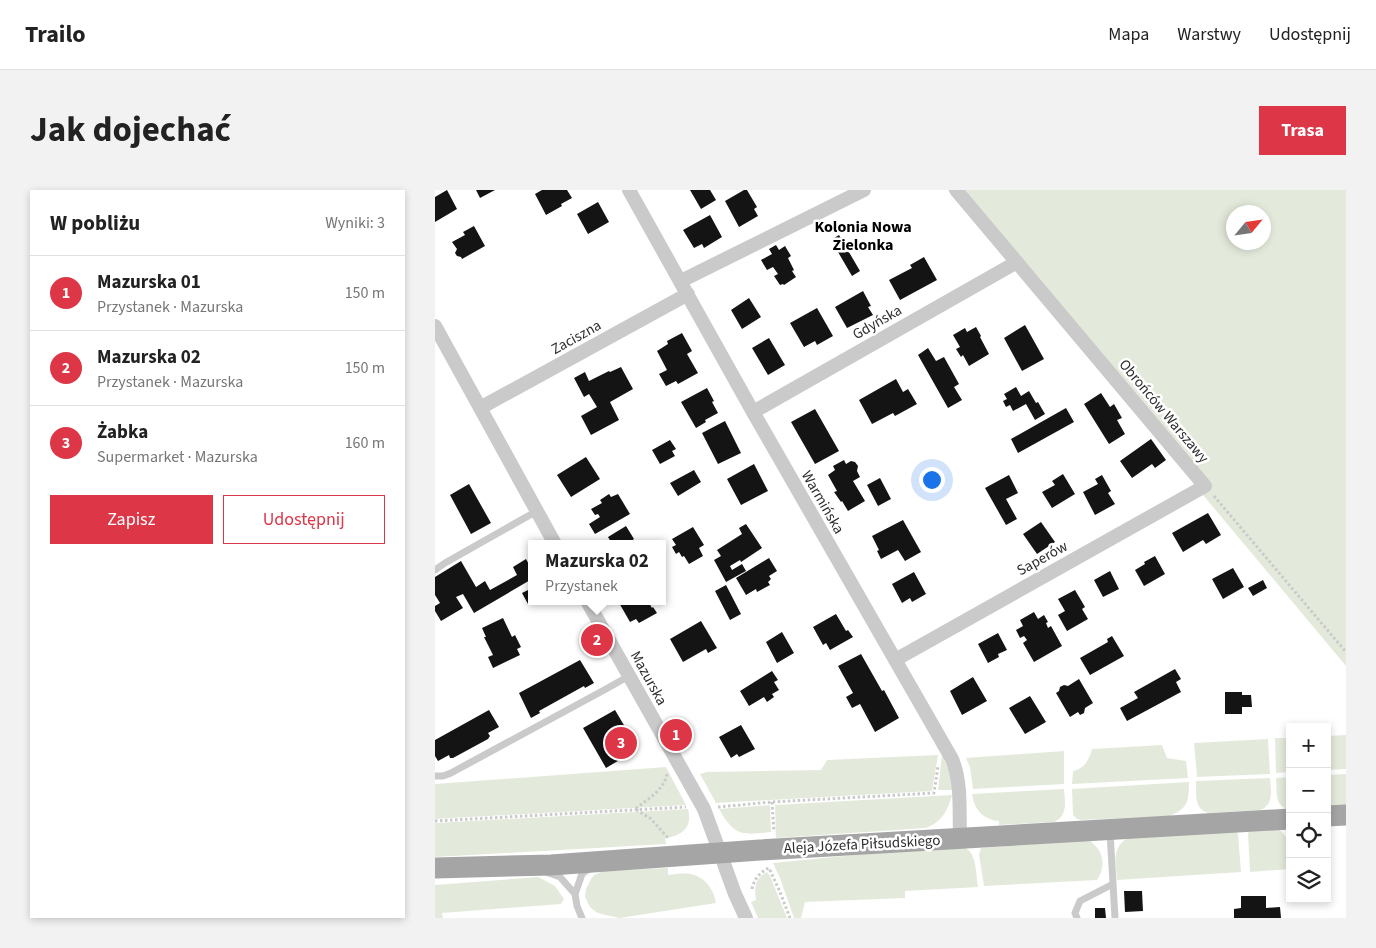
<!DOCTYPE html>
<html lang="pl">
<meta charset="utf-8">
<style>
:root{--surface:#fff;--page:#f2f2f2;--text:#222;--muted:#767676;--line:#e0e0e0;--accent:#dd3646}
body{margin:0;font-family:"Source Sans 3",sans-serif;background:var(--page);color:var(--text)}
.controls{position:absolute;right:15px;bottom:15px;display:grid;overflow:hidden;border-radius:0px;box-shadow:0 2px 8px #0003}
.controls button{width:45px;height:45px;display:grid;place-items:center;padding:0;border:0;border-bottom:1px solid var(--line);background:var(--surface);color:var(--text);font:25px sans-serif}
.compass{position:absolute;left:791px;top:15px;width:45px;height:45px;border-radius:50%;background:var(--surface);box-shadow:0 2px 8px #0003;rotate:61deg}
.you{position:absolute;left:496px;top:289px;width:18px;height:18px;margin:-12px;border:4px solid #fff;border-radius:50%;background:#1a73e8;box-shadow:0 0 0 8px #1a73e833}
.badge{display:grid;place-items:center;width:32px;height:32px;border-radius:50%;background:var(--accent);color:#fff;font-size:16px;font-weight:700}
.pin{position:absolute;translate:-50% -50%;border:2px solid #fff;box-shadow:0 1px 5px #0006}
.popup{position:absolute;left:93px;top:350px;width:138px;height:65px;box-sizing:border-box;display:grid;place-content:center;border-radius:0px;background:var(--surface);filter:drop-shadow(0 1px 4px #0005);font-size:16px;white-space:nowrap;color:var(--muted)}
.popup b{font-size:19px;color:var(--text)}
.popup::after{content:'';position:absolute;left:50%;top:100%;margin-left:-10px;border:10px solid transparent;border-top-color:var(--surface)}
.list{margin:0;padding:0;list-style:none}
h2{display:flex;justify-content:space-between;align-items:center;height:65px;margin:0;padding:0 20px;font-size:21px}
h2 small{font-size:16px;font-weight:400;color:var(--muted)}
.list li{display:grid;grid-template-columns:32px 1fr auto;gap:15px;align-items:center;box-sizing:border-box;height:75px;padding:0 20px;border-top:1px solid var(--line)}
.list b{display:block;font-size:19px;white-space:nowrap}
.list p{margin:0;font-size:16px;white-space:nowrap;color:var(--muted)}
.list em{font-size:16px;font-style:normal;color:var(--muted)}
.actions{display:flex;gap:10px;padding:15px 20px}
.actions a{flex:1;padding:11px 0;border:1px solid var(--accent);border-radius:0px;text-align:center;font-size:18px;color:var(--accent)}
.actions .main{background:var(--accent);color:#fff}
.icon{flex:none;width:28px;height:28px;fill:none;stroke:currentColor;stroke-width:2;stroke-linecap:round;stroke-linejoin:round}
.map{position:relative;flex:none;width:911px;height:728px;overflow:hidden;border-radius:0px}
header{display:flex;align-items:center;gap:30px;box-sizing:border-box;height:70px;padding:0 25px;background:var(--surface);border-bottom:1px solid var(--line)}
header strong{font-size:24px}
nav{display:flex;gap:28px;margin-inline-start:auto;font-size:18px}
.intro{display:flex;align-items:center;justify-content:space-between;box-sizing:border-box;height:120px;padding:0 30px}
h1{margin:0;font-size:35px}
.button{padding:12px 22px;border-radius:0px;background:var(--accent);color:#fff;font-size:18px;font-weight:700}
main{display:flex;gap:30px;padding:0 30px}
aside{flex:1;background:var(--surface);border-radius:0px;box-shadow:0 2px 8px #0003}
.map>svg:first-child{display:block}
.green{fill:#e4eadb;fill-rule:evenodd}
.building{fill:#141414}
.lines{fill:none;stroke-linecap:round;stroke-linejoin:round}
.path{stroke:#cacaca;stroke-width:3;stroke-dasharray:2.5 2.5;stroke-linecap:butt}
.lane{stroke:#cacaca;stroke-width:7}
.street{stroke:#cacaca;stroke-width:14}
.primary{stroke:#a5a5a5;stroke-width:21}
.labels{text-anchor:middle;stroke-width:5;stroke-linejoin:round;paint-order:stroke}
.street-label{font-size:15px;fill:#2d2d2d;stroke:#fff}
.neighbourhood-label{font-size:16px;font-weight:bold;fill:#000;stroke:#fff}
</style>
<header>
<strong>Trailo</strong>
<nav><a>Mapa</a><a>Warstwy</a><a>Udostępnij</a></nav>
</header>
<div class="intro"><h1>Jak dojechać</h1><a class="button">Trasa</a></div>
<main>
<aside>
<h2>W pobliżu<small>Wyniki: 3</small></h2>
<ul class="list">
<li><span class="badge">1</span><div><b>Mazurska 01</b><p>Przystanek · Mazurska</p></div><em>150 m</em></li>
<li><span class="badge">2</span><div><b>Mazurska 02</b><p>Przystanek · Mazurska</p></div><em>150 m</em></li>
<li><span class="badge">3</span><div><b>Żabka</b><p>Supermarket · Mazurska</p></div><em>160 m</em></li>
</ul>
<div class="actions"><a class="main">Zapisz</a><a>Udostępnij</a></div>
</aside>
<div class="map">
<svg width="911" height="728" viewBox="0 0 911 728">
<rect width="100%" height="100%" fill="#fff"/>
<path class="green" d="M513,0H911V476ZM798,22H828V52H798Z
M911,545V579L892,580V546Z
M840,548H855V582L841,583Z
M833,549L835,584L762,587L759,553Z
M727,555L732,568L751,571L753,588L637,594L638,581C649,579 654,570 657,559Z
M629,561V594L538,599L535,577L531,568Z
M503,565L497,601L281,613L265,584L272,582L386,580L392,570Z
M507,565L515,582L518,600H503Z
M231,577L251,615L0,629V594Z
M911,584V616L892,617V585Z
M855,587V619C839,618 842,600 841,588Z
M835,588C836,601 839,613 826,620L775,623C759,621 761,604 761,591Z
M754,592C754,611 753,619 734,626L646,630L642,629L638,625L637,599Z
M629,599C630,612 633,626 619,632L564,635V631C549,630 539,620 537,604Z
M517,605C513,620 507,632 491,638L341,648L340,615Z
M335,615L336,642C307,645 300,647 284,619Z
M253,619C258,637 247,646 230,648L231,654L0,667V633Z
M843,639C857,648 855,665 855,679L815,682L813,643L816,640Z
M800,640L803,644L806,682L682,690C681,673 676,657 694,647Z
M653,650C668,658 672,676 662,690L549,696L544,665L546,658Z
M501,657L531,658C542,665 541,685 543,697L470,701V708L370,712L366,728H359L345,688L338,673Z
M233,678V685C240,684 248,683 255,684C269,686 279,699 281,713L185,728L166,724L161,722L155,717L150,707L151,699L156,689L159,685L169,681Z
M332,682L335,686L352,728H323L316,712L321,710C319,698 320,688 332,682Z
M103,687L120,696L129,709L126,714L7,723L8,728H0V695Z"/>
<path class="building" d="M12,0L22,19L0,32V7Z
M41,0H60L45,8Z
M107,0H132L137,8L126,14L127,16L111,25L100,4Z
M255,0H275L281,10L266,19Z
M309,0H312L322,17L319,19L323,26L304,37L290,11Z
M163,12L174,32L153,44L142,24Z
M275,25L287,47L269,58L267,54L259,58L248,40Z
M39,36L50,56L27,69L26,67L22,66L20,63L22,59L17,52L30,45L28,42Z
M404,45L425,81L417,86L396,50Z
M341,55L344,60L350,56L356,66L353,68L359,80L357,81L361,87L349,95L348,94L345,95L339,86L343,84L338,77L332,80L326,70L337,64L334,59Z
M489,67L502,90L465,110L454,90L477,78L475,75Z
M428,101L436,116L433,117L438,125L412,138L400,117Z
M314,108L326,127L307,139L296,120Z
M382,118L398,146L382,155L380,151L369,157L355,133Z
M590,135L609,169L587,181L569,148Z
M541,137L546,146L545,147L554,164L534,176L528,165L526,167L521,159L525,157L518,145L530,138L532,142Z
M247,143L257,161L252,164L263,183L243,194L241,191L231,196L224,184L232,180L222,161L233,154L232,151Z
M334,148L350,175L333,185L317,158Z
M493,158L501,171L509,167L524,194L519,197L527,210L513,218L483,165Z
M186,177L198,199L175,212L184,230L156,245L146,226L162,217L154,204L149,207L139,188L150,182L154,191L174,181L175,182Z
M461,189L468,202L473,199L482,214L460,226L458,223L437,234L424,210Z
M581,197L586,206L594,201L601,213L603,212L610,224L600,230L591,214L578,221L575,215L571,217L568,211L572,209L569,204Z
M272,198L279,211L277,212L283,223L270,230L271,232L261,238L246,212Z
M666,203L675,217L679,214L687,228L682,230L690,244L674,254L649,214Z
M631,218L639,232L583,263L576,249Z
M380,219L404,261L380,274L356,232Z
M290,231L306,263L283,274L267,243Z
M716,249L731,270L720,278L717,274L697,288L685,271Z
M235,250L241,259L237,261L240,266L225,274L217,260Z
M151,267L165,289L136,307L122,285Z
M409,270L411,274L416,271L420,272L423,276L422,281L425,287L418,291L430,311L413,321L407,311L406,312L399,302L402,301L393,285L400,280L398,276Z
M319,274L333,301L306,315L292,289Z
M259,280L266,292L243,306L235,293Z
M628,284L640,304L617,318L607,302L620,295L617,291Z
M574,285L583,303L571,309L582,329L571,335L550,298Z
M667,285L676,301L673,303L680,314L660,325L648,302L663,294L660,289Z
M445,288L456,309L443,316L432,295Z
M34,294L56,333L36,344L15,305Z
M174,304L176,307L183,304L195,324L160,344L154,334L165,327L163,324L160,325L156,319L167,313L165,310Z
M773,323L786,345L771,354L768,350L748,362L737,343Z
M468,330L486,362L470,371L463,360L446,369L442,361L444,360L437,346Z
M606,332L620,352L602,364L588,344Z
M311,334L327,358L306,372L305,370L295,376L297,380L307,374L311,381L291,392L279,370L286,366L282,360L307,344L304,338Z
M191,336L199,349L192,354H177L173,347Z
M258,337L269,355L264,358L268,366L254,374L249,366L247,367L244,362L241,364L237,357L241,355L237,349Z
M720,366L730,384L709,396L700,380L710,374L709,372Z
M334,368L342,381L334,386L336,389L333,392L335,395L322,402L321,399L311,405L301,388Z
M91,369L97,380V389L39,423L28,404L21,407L28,418L6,431L0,421V416L5,413L0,405V387L26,371L41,397L50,391L55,400L82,385L78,377Z
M798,378L809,397L788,409L777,389Z
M675,381L684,399L668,407L659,390Z
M479,382L491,404L477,412L475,408L467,413L457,394Z
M828,390L832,398L818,406L813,398Z
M291,395L306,424L295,430L280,401Z
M97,398V412L93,414L87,403Z
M640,400L650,417L647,419L653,429L632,441L623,425L630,421L623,409Z
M183,411H213L217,418L218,417L222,423L204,433L201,429L195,432Z
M599,422L603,429L609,425L613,432L611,433L613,438L616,436L627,456L599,472L588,453L592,450L589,446L585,448L581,440L588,436L585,430Z
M401,424L411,441L413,440L418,447L395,460L391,453L388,455L378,437Z
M68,428L77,447L80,445L86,457L82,459L85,465L58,478L53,467L58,465L49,447H51L47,438Z
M266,431L282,458L273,463L271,459L248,472L235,449Z
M347,442L359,463L342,473L331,452Z
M563,443L572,460L563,464L564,467L553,473L543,454Z
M677,446L689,466L655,485L645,468L673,452L672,449Z
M426,464L447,501L449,500L464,528L440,542L425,514L417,518L411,507L418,503L403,476Z
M145,470L159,493L150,498L149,496L104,521L105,523L96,528L84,503Z
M740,479L746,489L741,492L746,502L692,531L685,518L703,508L699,502Z
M337,481L343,490L339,492L344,500L337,504L339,507L332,512L329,507L314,516L305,501Z
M538,487L552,511L527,525L515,501Z
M644,489L658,513L650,518L649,523L645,525L643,522L635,527L621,503L624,501L625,497L629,495L633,496Z
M790,502H807V505H816L817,517H807V524H790Z
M595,506L611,532L590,544L574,518Z
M54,520L64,537L53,543L55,546L53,549L18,568H15L14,565L3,571L0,566V550Z
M180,520L203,559L171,578L148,538Z
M306,535L320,559L304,567L302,564L296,568L284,547Z
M689,701H707L708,721L690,722Z
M806,706H831V718L845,717L846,728H799V719L806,718Z
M660,718H670L671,728H660Z"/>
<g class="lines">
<path class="path" d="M779,306L911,462
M232,584C229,600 213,609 200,619L215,628L233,648
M337,612L339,642
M283,617L337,612L499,603L503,576
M0,631L251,617
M317,699C319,689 325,682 334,678L345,702L355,728"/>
<path class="lane" d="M0,380L10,373L102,321
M0,586H8L16,583L171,499L194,486
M675,642L680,728
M111,682L125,687L140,704L142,716L147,728
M140,704L147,684L154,679
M642,728L640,723L645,711L678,694"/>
<path class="street" d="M194,0L318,222L517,569C527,593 524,622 525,648
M246,91L429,0
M0,136L120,354
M45,218L253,104
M318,222L582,72
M152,411L269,619L300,704L311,728
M460,470L770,296L521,0"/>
<path class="primary" d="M892,626L911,625
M0,678L116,675L325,660L855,629"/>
</g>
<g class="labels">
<g class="street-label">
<text transform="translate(442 132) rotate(-30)" y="5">Gdyńska</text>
<text transform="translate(141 147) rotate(-29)" y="5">Zaciszna</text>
<text transform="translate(729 221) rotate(50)" y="5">Obrońców Warszawy</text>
<text transform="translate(388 312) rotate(60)" y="5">Warmińska</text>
<text transform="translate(607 368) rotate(-29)" y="5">Saperów</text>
<text transform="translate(214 488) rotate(61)" y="5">Mazurska</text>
<text transform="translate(427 654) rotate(-3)" y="5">Aleja Józefa Piłsudskiego</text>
</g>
<g class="neighbourhood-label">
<text x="428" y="42">Kolonia Nowa<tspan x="428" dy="18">Zielonka</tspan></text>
</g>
</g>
</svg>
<div class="controls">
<button>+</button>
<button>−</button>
<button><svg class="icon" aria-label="locate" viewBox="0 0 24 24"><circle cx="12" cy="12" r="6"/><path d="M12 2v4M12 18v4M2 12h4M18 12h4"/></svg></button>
<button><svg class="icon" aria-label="layers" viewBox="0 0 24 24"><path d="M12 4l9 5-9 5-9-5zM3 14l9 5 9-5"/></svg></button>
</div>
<svg class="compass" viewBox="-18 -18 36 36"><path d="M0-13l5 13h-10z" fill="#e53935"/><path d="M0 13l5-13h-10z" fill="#767676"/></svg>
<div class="you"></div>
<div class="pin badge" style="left:241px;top:545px">1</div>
<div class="pin badge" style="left:162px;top:450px">2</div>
<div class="popup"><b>Mazurska 02</b>Przystanek</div>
<div class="pin badge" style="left:186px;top:553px">3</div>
</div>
</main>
